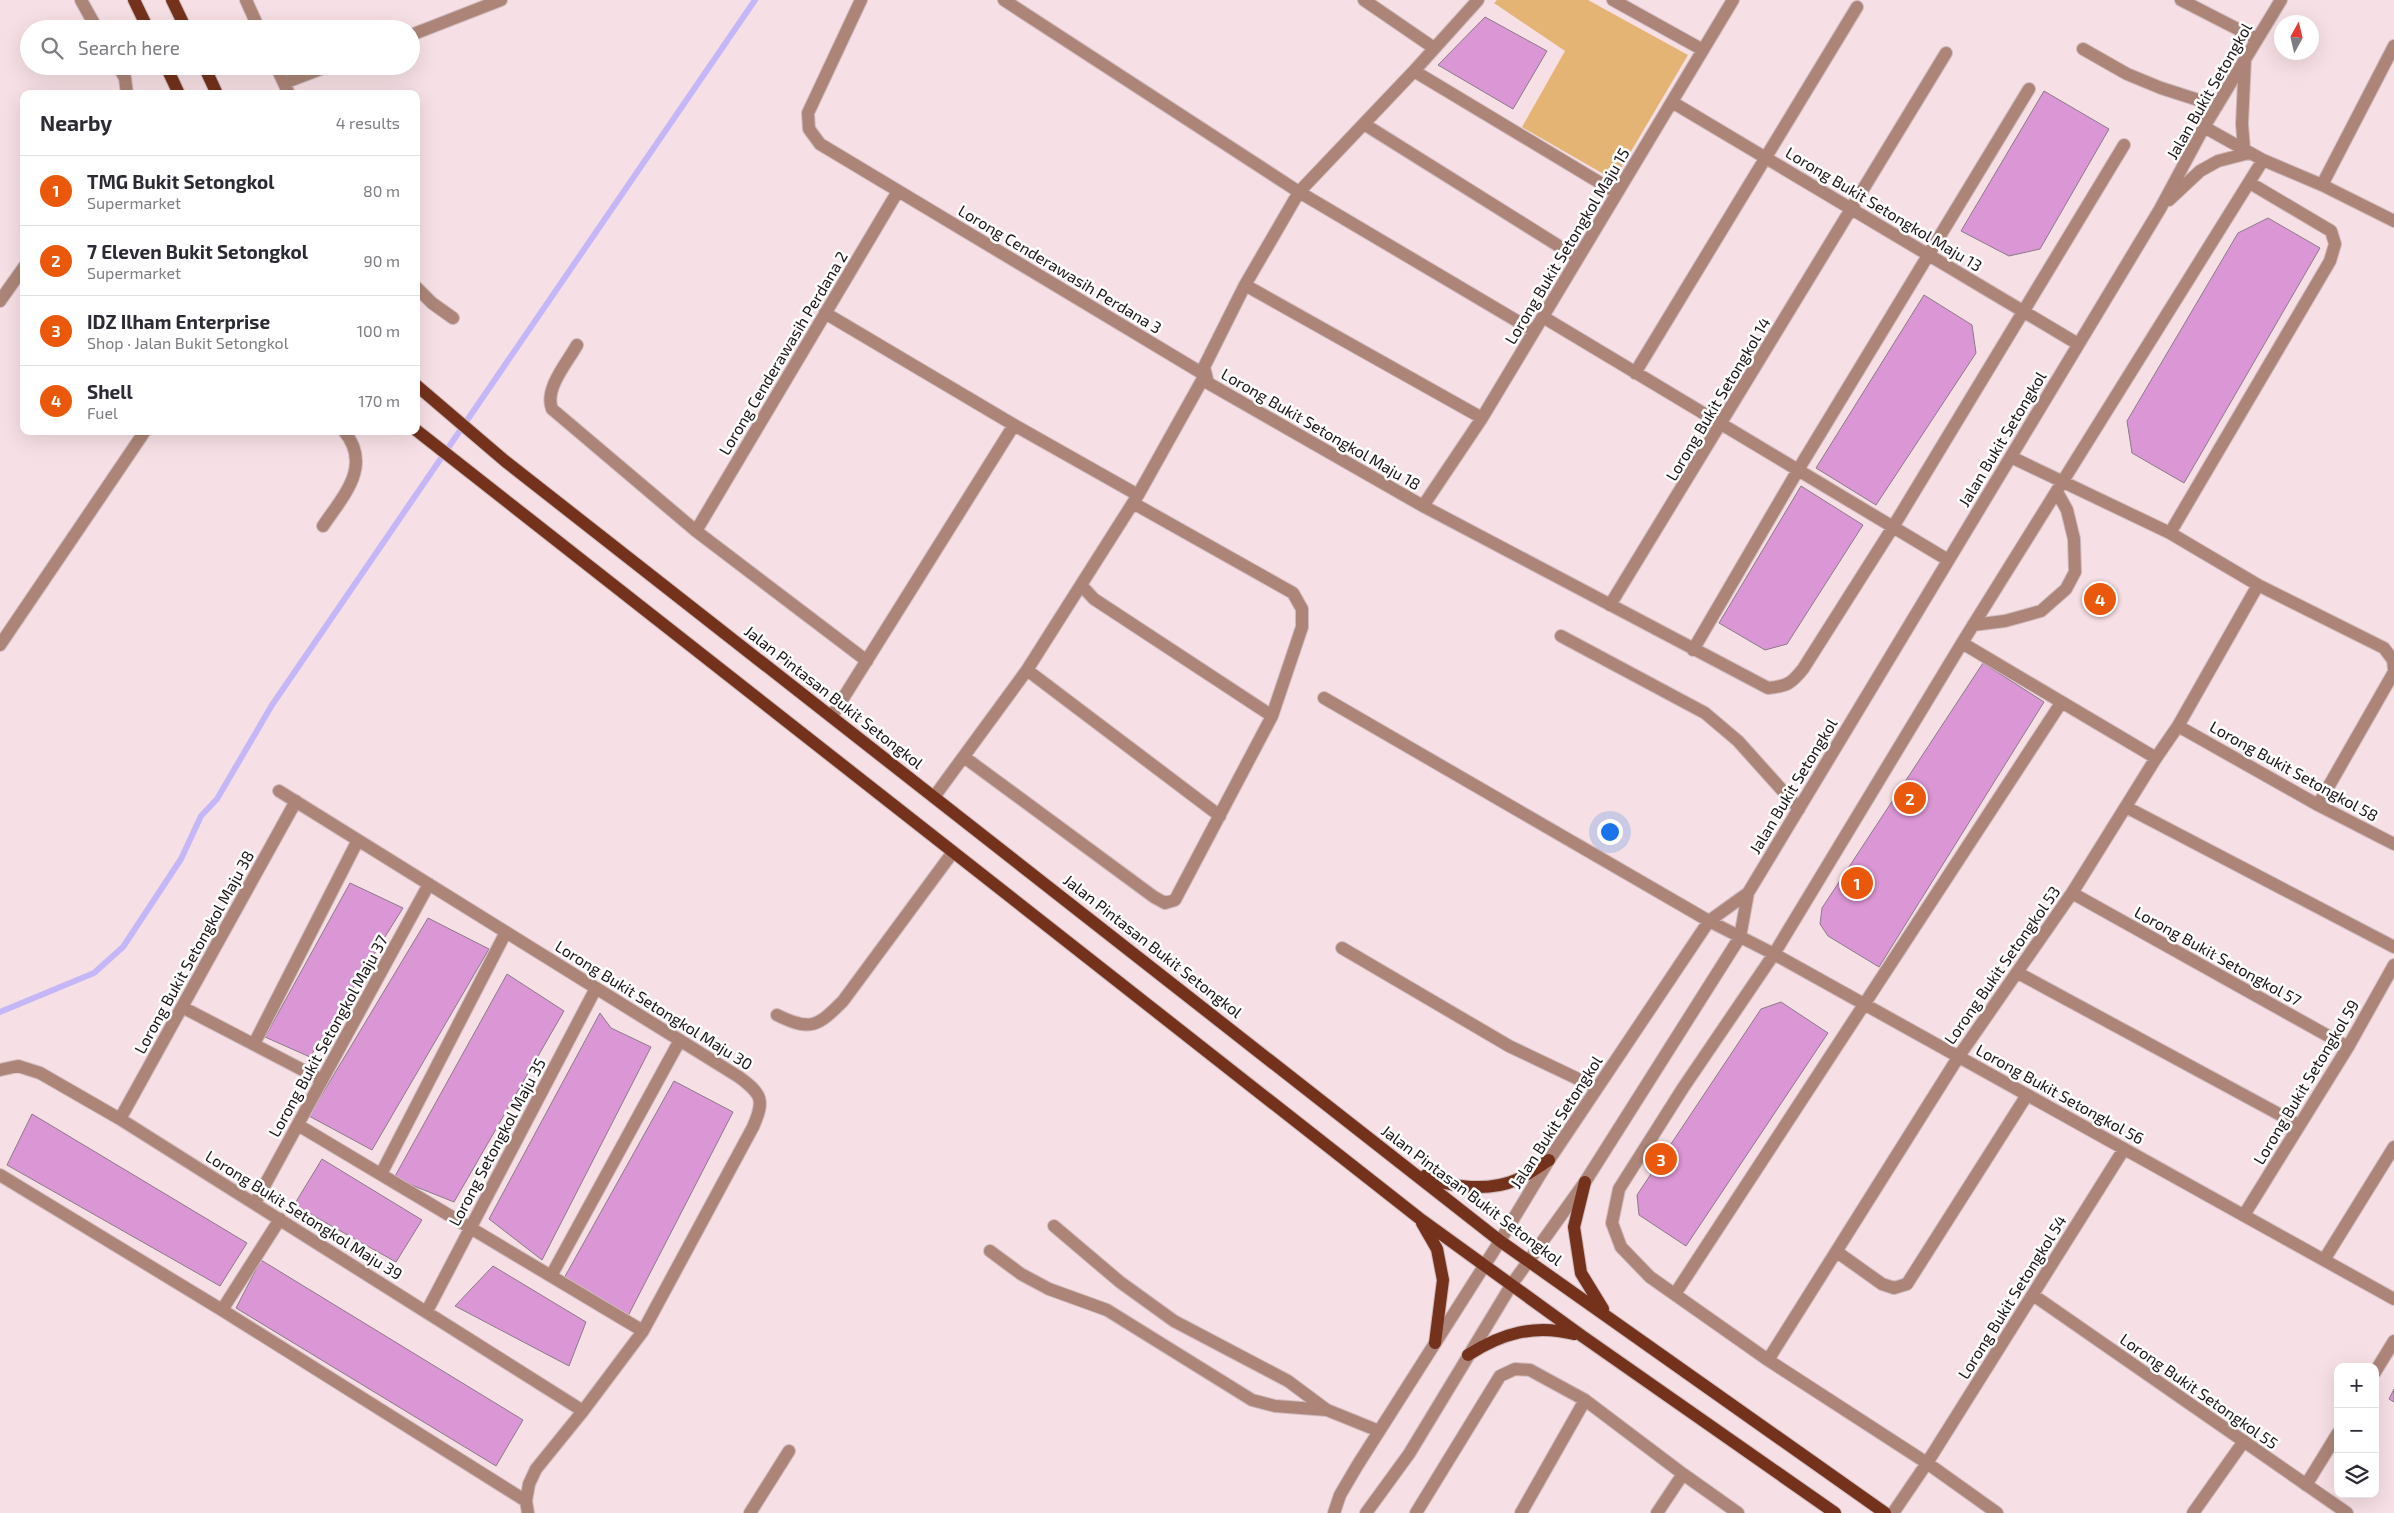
<!DOCTYPE html>
<meta charset="utf-8">
<style>
:root{--surface:#fff;--page:#f7f7f7;--text:#2b2b33;--muted:#7c7c81;--line:#e1e1e2;--accent:#ea580c}
body{margin:0;font-family:"Exo 2",sans-serif;background:var(--page);color:var(--text)}
.controls{position:absolute;right:15px;bottom:15px;display:grid;overflow:hidden;border-radius:10px;box-shadow:0 5px 20px #0002}
.controls button{width:45px;height:45px;display:grid;place-items:center;padding:0;border:0;border-bottom:1px solid var(--line);background:var(--surface);color:var(--text);font:25px sans-serif}
.compass{position:absolute;left:2274px;top:15px;width:45px;height:45px;border-radius:50%;background:var(--surface);box-shadow:0 5px 20px #0002;rotate:8deg}
.you{position:absolute;left:1609px;top:831px;width:18px;height:18px;margin:-12px;border:4px solid #fff;border-radius:50%;background:#1a73e8;box-shadow:0 0 0 8px #1a73e833}
.badge{display:grid;place-items:center;width:32px;height:32px;border-radius:50%;background:var(--accent);color:#fff;font-size:16px;font-weight:700}
.pin{position:absolute;translate:-50% -50%;border:2px solid #fff;box-shadow:0 1px 5px #0006}
.list{margin:0;padding:0;list-style:none}
h2{display:flex;justify-content:space-between;align-items:center;height:65px;margin:0;padding:0 20px;font-size:21px}
h2 small{font-size:16px;font-weight:400;color:var(--muted)}
.list li{display:grid;grid-template-columns:32px 1fr auto;gap:15px;align-items:center;box-sizing:border-box;height:70px;padding:0 20px;border-top:1px solid var(--line)}
.list b{display:block;font-size:19px;white-space:nowrap}
.list p{margin:0;font-size:16px;white-space:nowrap;color:var(--muted)}
.list em{font-size:16px;font-style:normal;color:var(--muted)}
.icon{flex:none;width:28px;height:28px;fill:none;stroke:currentColor;stroke-width:2;stroke-linecap:round;stroke-linejoin:round}
.map{position:relative;flex:none;width:2394px;height:1513px;overflow:hidden}
.search{position:absolute;background:var(--surface);box-shadow:0 5px 20px #0002;left:20px;top:20px;width:400px;height:55px;display:flex;align-items:center;gap:12px;box-sizing:border-box;padding:0 18px;border-radius:28px;color:var(--muted);font-size:19px}
.panel{position:absolute;background:var(--surface);box-shadow:0 5px 20px #0002;left:20px;top:90px;width:400px;height:345px;border-radius:10px}
.map>svg:first-child{display:block}
.green{fill:#e4b474}
.lines{fill:none;stroke-linecap:round;stroke-linejoin:round}
.stream{stroke:#c5b6f7;stroke-width:6}
.building{fill:#db96d5;stroke:#8a7b88}
.minor-casing{stroke:#cfbbbf;stroke-width:14}
.major-casing{stroke:#cfbbbf;stroke-width:14}
.minor{stroke:#ac8578;stroke-width:12}
.major{stroke:#74321c;stroke-width:12}
.labels{text-anchor:middle;stroke-width:5;stroke-linejoin:round;paint-order:stroke}
.street-label{font-size:16px;fill:#1a1214;stroke:#fff}
</style>
<div class="map">
<svg width="2394" height="1513" viewBox="0 0 2394 1513">
<rect width="100%" height="100%" fill="#f7e0e5"/>
<path class="green" d="M1497,0H1588L1688,55L1614,180L1522,127L1565,51L1494,3Z"/>
<g class="lines">
<path class="stream" d="M0,1012L94,973L123,947L181,859L201,816L217,799L272,705L755,0"/>
</g>
<path class="building" d="M1485,17L1547,51L1513,109L1438,65Z
M2044,91L2109,129L2040,249L2009,256L1961,231Z
M2268,218L2320,248L2184,483L2132,453L2127,421L2238,233Z
M1924,295L1972,325L1976,353L1876,505L1816,468Z
M1801,486L1863,525L1787,644L1765,650L1719,623Z
M1983,663L2044,702L1879,967L1828,936L1820,924L1822,908Z
M350,883L403,908L310,1057L265,1037Z
M428,918L489,949L372,1150L309,1116Z
M507,974L564,1011L454,1202L394,1178Z
M1781,1002L1828,1033L1686,1246L1639,1215L1637,1195L1761,1009Z
M600,1013L611,1028L651,1047L542,1260L489,1219Z
M674,1081L733,1112L628,1316L563,1280Z
M32,1114L247,1243L220,1286L7,1165Z
M322,1159L422,1220L396,1262L294,1205Z
M261,1260L523,1420L496,1466L236,1308Z
M493,1266L586,1322L569,1366L455,1306Z
M2394,1389V1402L2389,1399Z"/>
<g class="lines">
<defs>
<path id="minor" d="M81,0L97,29
M246,0L259,29
M861,0L808,113L809,129L820,144L1205,375
M1004,0L1299,192L1534,331
M1364,0L1434,48
M1478,0L1414,71L1299,192L1245,285L1204,367L1208,383L1423,506L1768,688C1787,686 1791,684 1803,669L1893,527L2124,145
M1613,0L1703,50
M2181,0L2257,39
M411,35L501,0
M2083,49L2127,74L2161,88L2217,106
M118,66L125,78L127,94
M276,66L289,94
M1414,71L1617,193
M284,83L329,66
M1672,102L2078,344
M1364,124L1578,258
M2204,127L2263,160L2322,185L2394,221
M2244,149L2242,124L2245,59
M2322,185L2394,46
M2169,200L2200,171L2218,161L2249,153
M1245,285L1482,418
M416,287L432,303L453,318
M0,301L24,267
M825,313L1014,425L1138,495
M1543,317L1948,560
M577,345C567,363 544,389 552,409L696,531L867,661
M1635,373L1857,7
M2011,457L2170,533L2258,585L2384,648L2393,660L2394,669
M1423,506L1482,418L1733,0
M323,526C343,496 373,466 344,431
M696,531L898,191
M2170,533L2330,261L2335,244L2331,231L2250,183
M1081,585L1094,599L1272,716
M1610,605L1946,53
M1973,625L2005,621L2041,611L2066,589L2075,572L2074,539L2067,510L2057,492
M1561,636L1705,713L1738,741L1799,809
M1962,643L2156,758
M0,645L145,431
M1693,650L1798,470L2029,89
M1027,670L1220,816
M1324,698L1709,921L1774,954L2394,1299
M832,716L1014,425
M2178,726L2318,805L2394,844
M964,757L1154,897L1165,903L1175,900L1272,716L1302,627V609L1293,593L1133,503
M279,791L739,1077C762,1094 765,1100 753,1127L643,1331L583,1411L536,1469L529,1484L526,1501L528,1513
M934,797L1027,670L1138,495L1205,375
M2318,805L2394,672
M2126,807L2394,947
M2072,893L2348,1047
M1342,948L1509,1046L1597,1088
M2018,973L2299,1125
M182,1007L322,1080
M777,1015C811,1032 818,1026 843,1001L953,852
M254,1044L358,840
M0,1070L18,1066L40,1073L120,1119L583,1411
M120,1119L296,801
M298,1125L643,1331
M381,1174L506,932
M0,1175L222,1310L526,1501
M255,1203L429,884
M2244,1215L2348,1047L2394,965
M1054,1226L1120,1282L1174,1321L1288,1381L1327,1410
M990,1251L1021,1274L1049,1289L1107,1310L1252,1400L1275,1406L1327,1410L1379,1431
M1837,1252L1882,1284L1894,1288L1907,1284L2027,1095
M2324,1260L2394,1147
M551,1276L680,1040
M1675,1294L2061,703
M2033,1295L2347,1513
M222,1310L280,1219
M427,1311L596,988
M1768,1360L1959,1056L2072,893L2156,758L2178,726L2258,585
M2375,1372L2394,1341
M2306,1485L2338,1433
M750,1513L789,1451
M1334,1513L1340,1495L1357,1466L1500,1241L1549,1160L1709,921L1748,893
M1366,1513L1409,1454L1512,1284L1585,1182L1740,937L1748,893L2160,209L2204,127L2281,0
M1416,1513L1500,1376L1515,1369L1530,1370L1585,1400L1683,1474L1738,1513
M1521,1513L1585,1400
M1657,1513L1683,1474
M1893,1513L1927,1463L2124,1149
M1997,1513L1927,1463L1768,1360L1650,1277L1621,1247L1612,1223L1619,1189L1683,1088L1774,954L1962,643L2263,160
M2193,1513L2244,1441"/>
<path id="major" d="M134,0L148,29
M172,0L186,29
M166,66L179,94
M204,66L217,94
M416,385L505,461L1500,1241L1885,1513
M416,430L1419,1218L1582,1336L1835,1513
M1426,1175C1450,1189 1491,1191 1516,1180C1528,1175 1539,1166 1549,1160
M1585,1182L1574,1227L1581,1273L1603,1309
M1422,1223L1437,1249L1443,1280L1435,1343
M1468,1355C1502,1333 1535,1324 1574,1334"/>
</defs>
<use href="#minor" class="minor-casing"/>
<use href="#major" class="major-casing"/>
<use href="#minor" class="minor"/>
<use href="#major" class="major"/>
</g>
<g class="labels">
<g class="street-label">
<text transform="translate(2209 91) rotate(-60)" y="6">Jalan Bukit Setongkol</text>
<text transform="translate(1884 209) rotate(31)" y="6">Lorong Bukit Setongkol Maju 13</text>
<text transform="translate(1567 246) rotate(-59)" y="6">Lorong Bukit Setongkol Maju 15</text>
<text transform="translate(1060 269) rotate(31)" y="6">Lorong Cenderawasih Perdana 3</text>
<text transform="translate(783 353) rotate(-59)" y="6">Lorong Cenderawasih Perdana 2</text>
<text transform="translate(1718 399) rotate(-59)" y="6">Lorong Bukit Setongkol 14</text>
<text transform="translate(1321 429) rotate(30)" y="6">Lorong Bukit Setongkol Maju 18</text>
<text transform="translate(2002 439) rotate(-59)" y="6">Jalan Bukit Setongkol</text>
<text transform="translate(834 697) rotate(38)" y="6">Jalan Pintasan Bukit Setongkol</text>
<text transform="translate(2294 771) rotate(29)" y="6">Lorong Bukit Setongkol 58</text>
<text transform="translate(1793 786) rotate(-59)" y="6">Jalan Bukit Setongkol</text>
<text transform="translate(1153 946) rotate(38)" y="6">Jalan Pintasan Bukit Setongkol</text>
<text transform="translate(194 952) rotate(-61)" y="6">Lorong Bukit Setongkol Maju 38</text>
<text transform="translate(2218 956) rotate(29)" y="6">Lorong Bukit Setongkol 57</text>
<text transform="translate(2002 965) rotate(-55)" y="6">Lorong Bukit Setongkol 53</text>
<text transform="translate(654 1005) rotate(32)" y="6">Lorong Bukit Setongkol Maju 30</text>
<text transform="translate(328 1036) rotate(-61)" y="6">Lorong Bukit Setongkol Maju 37</text>
<text transform="translate(2306 1082) rotate(-59)" y="6">Lorong Bukit Setongkol 59</text>
<text transform="translate(2060 1094) rotate(29)" y="6">Lorong Bukit Setongkol 56</text>
<text transform="translate(1556 1122) rotate(-57)" y="6">Jalan Bukit Setongkol</text>
<text transform="translate(497 1142) rotate(-62)" y="6">Lorong Setongkol Maju 35</text>
<text transform="translate(1472 1195) rotate(37)" y="6">Jalan Pintasan Bukit Setongkol</text>
<text transform="translate(304 1215) rotate(32)" y="6">Lorong Bukit Setongkol Maju 39</text>
<text transform="translate(2012 1297) rotate(-58)" y="6">Lorong Bukit Setongkol 54</text>
<text transform="translate(2199 1391) rotate(35)" y="6">Lorong Bukit Setongkol 55</text>
</g>
</g>
</svg>
<div class="controls">
<button>+</button>
<button>−</button>
<button><svg class="icon" aria-label="layers" viewBox="0 0 24 24"><path d="M12 4l9 5-9 5-9-5zM3 14l9 5 9-5"/></svg></button>
</div>
<svg class="compass" viewBox="-18 -18 36 36"><path d="M0-13l5 13h-10z" fill="#e53935"/><path d="M0 13l5-13h-10z" fill="#7c7c81"/></svg>
<div class="you"></div>
<div class="pin badge" style="left:1857px;top:883px">1</div>
<div class="pin badge" style="left:1910px;top:798px">2</div>
<div class="pin badge" style="left:1661px;top:1159px">3</div>
<div class="pin badge" style="left:2100px;top:599px">4</div>
<div class="search"><svg class="icon" aria-label="search" viewBox="0 0 24 24"><circle cx="10" cy="10" r="6"/><path d="M15 15l6 6"/></svg>Search here</div>
<section class="panel">
<h2>Nearby<small>4 results</small></h2>
<ul class="list">
<li><span class="badge">1</span><div><b>TMG Bukit Setongkol</b><p>Supermarket</p></div><em>80 m</em></li>
<li><span class="badge">2</span><div><b>7 Eleven Bukit Setongkol</b><p>Supermarket</p></div><em>90 m</em></li>
<li><span class="badge">3</span><div><b>IDZ Ilham Enterprise</b><p>Shop · Jalan Bukit Setongkol</p></div><em>100 m</em></li>
<li><span class="badge">4</span><div><b>Shell</b><p>Fuel</p></div><em>170 m</em></li>
</ul>
</section>
</div>
